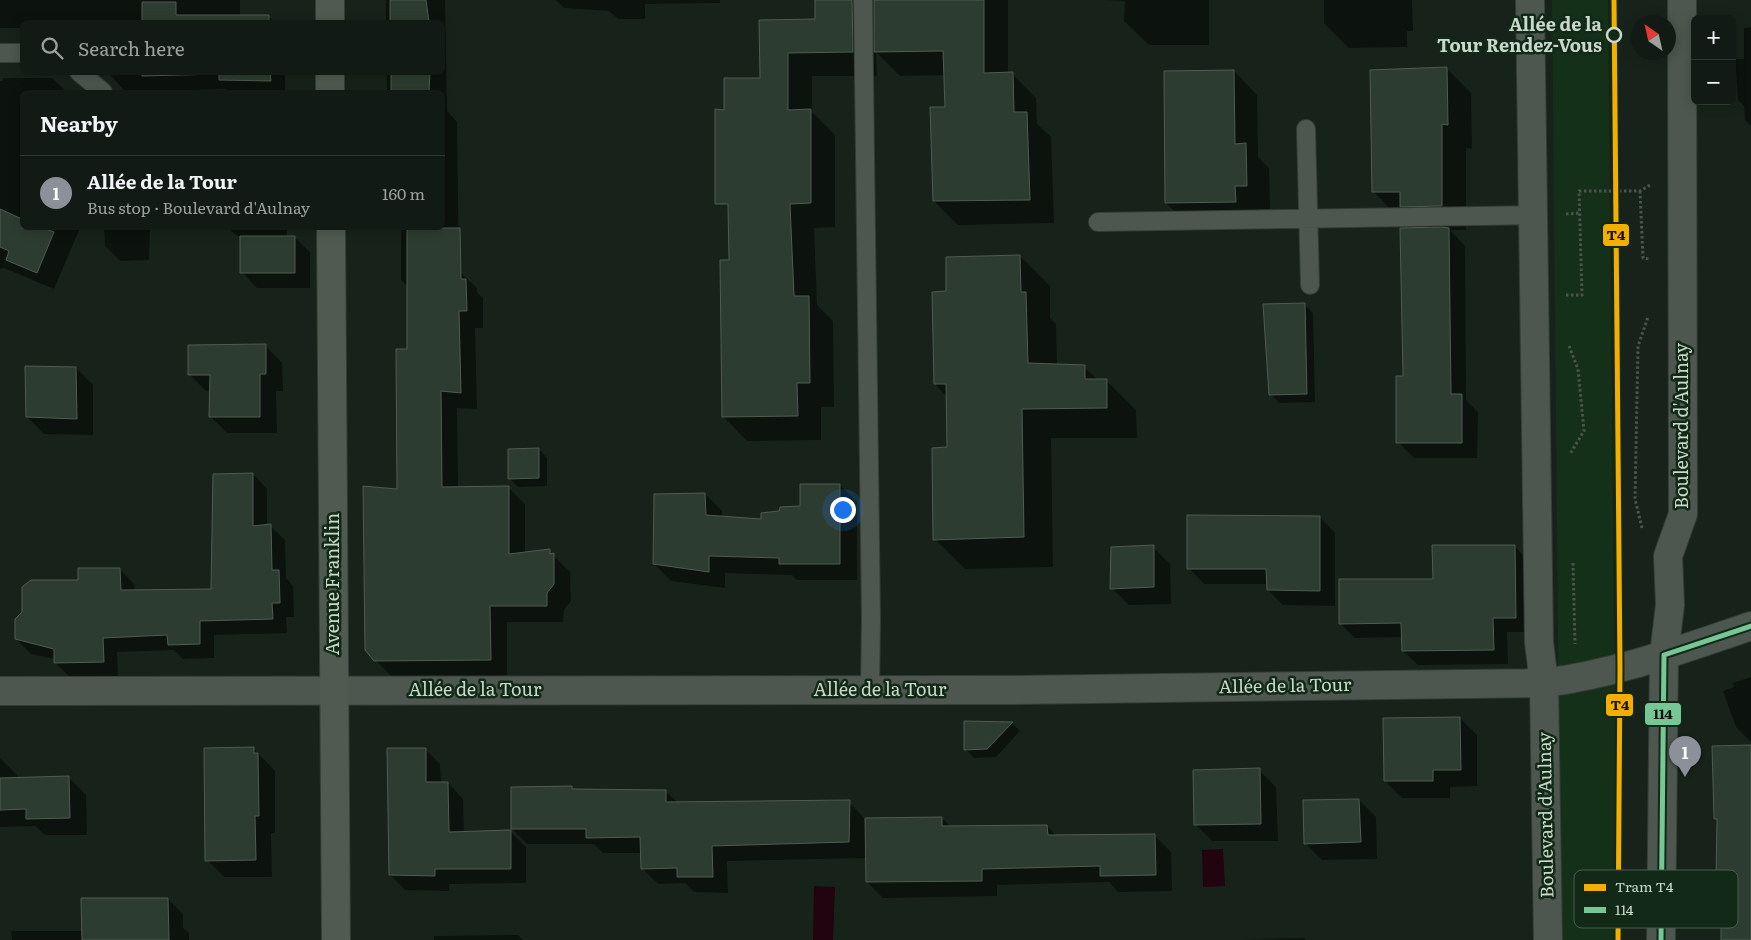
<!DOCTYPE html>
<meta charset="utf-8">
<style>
:root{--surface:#111a14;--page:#1a231d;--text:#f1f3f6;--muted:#9ca1a0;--line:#303834;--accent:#8c9099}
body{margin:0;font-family:Literata,serif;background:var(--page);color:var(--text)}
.controls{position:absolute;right:15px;top:15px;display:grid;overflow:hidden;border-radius:8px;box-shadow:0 2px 12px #0003}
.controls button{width:45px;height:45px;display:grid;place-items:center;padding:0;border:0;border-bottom:1px solid var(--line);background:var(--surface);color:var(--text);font:25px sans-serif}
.compass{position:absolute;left:1631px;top:15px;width:45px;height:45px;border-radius:50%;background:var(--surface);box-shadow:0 2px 12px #0003;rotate:326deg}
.you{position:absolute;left:842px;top:509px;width:18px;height:18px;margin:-12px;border:4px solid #fff;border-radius:50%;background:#1a73e8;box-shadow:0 0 0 8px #1a73e833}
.badge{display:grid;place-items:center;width:32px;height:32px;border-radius:50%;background:var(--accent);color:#fff;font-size:16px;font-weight:700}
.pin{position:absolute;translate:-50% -41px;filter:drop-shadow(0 1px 2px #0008)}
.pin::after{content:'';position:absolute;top:26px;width:18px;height:15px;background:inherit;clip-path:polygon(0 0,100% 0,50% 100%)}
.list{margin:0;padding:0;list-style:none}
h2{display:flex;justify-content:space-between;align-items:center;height:65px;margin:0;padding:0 20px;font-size:21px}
h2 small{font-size:16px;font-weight:400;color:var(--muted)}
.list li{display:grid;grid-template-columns:32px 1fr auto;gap:15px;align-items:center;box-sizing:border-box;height:75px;padding:0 20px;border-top:1px solid var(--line)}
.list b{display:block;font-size:19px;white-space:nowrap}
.list p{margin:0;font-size:16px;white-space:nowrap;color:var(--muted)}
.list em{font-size:16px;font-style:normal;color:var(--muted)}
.icon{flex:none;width:28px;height:28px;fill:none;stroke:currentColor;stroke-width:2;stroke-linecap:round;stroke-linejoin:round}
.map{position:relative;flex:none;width:1751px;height:940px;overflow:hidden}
.search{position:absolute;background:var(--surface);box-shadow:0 2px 12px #0003;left:20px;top:20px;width:425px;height:55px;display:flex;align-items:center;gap:12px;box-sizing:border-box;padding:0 18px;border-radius:8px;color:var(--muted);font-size:19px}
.panel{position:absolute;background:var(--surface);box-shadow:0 2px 12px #0003;left:20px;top:90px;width:425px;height:140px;border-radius:8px}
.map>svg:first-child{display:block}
.built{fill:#143019}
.water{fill:#220310}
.shadow{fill:#0007}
.building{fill:#2d3c30;stroke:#505b52}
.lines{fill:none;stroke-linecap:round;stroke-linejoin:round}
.lane-casing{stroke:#333d35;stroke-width:20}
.street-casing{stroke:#333d35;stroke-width:30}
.secondary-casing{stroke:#333d35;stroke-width:30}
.path{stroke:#4c544d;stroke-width:3;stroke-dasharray:2.5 2.5;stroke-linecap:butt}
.lane{stroke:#4d574f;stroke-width:18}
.street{stroke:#4d574f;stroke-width:28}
.secondary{stroke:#4f5b51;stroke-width:28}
.bus-1-casing{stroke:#112916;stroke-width:9}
.bus-1{stroke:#77c695;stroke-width:5}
.tram-1-casing{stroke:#112916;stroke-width:9}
.tram-1{stroke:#f2af00;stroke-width:5}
.stop-dot{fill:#112916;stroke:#c9d8ca;stroke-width:2.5}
.labels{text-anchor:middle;stroke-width:5;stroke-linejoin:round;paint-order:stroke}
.stop-label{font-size:18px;font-weight:bold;fill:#c9d8ca;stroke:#112916;text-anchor:end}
.street-label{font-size:18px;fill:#c9d8ca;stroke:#112916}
.key{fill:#112916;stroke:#485e4c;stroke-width:1}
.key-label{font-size:14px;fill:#c9d8ca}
.line-badge{stroke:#112916;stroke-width:2}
.pale-badge-label{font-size:14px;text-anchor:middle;font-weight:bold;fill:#111}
</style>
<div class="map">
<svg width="1751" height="940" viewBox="0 0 1751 940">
<rect width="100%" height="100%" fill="#17231a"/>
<path class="built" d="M1552,0H1608L1617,940H1561Z"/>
<path class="water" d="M1223,849L1225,886L1203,887L1202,850Z
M814,886L835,887L833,940H813Z"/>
<path class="shadow" d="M0,0H240V17H269L275,22H22V28H0Z
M386,0H445L447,111L457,122L459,271L477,288V292L483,298V328H475L477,409L457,408L458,488L508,487L525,504V553L549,551L570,572L571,601L564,610L563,622H507V677L393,678L375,660L399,490L409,350L408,287L401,280V228H442V92H387V72H442V22H386Z
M556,0H720V3L645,4V19H618L609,11L564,8Z
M816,0H1008V74H1012L1036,98L1037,124L1051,137L1054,223L958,225L934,201L946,108L945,75L900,76L876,52L877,76H812V112L835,135V227L814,228L817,305L833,321L834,407H821V440L747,441L723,416L730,261L762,186L761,21L817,20Z
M1103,0H1209V45H1149L1124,21L1125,1Z
M1324,0H1412L1413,31H1407V47L1349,48L1324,23Z
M1751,27V126L1745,120L1744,106L1738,100L1735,59H1744V28Z
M1447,69L1471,93L1472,149L1466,148V230H1450L1465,246L1466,400L1478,412L1477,458H1414L1398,442L1425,229L1412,216H1397L1373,191Z
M1234,71L1257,95L1258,157L1269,168L1270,209H1258L1259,225L1190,226L1166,203Z
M111,72H285V92H226V89L126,92L111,76Z
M3,78H52L67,92H22V228H80L54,289L4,268L0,269V81H3Z
M104,228H150L149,260L120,261L105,246Z
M228,228H287V237H294L310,252V288H257L242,272L241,236H237Z
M1020,256L1050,286V318L1056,324L1057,366L1084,367L1098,380H1106L1136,410L1137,438H1051L1053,567L965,569L935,539L948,448L947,397L935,384L948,293Z
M1304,304L1313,313L1315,402L1279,403L1271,394Z
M266,346L282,363L283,391H276L277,433H227L210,416L211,391H206L189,374Z
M76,368L93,385V435L44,434L27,417Z
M539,449L547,458V486L518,487L509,478Z
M253,474L267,489V526H270L285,540L286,578L293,586L294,617H286L287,633L214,635V658L183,659L174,650L117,652L118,677H70L55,663V659L31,654L16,639L79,581L120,569L134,584L135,591L212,590Z
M840,485L857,502V580H797L792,575L725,573V588L671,581L654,564L705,494L722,511V518L762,520L801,508Z
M1320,517L1335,533V606L1283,605L1268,590V584H1204L1189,568Z
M1153,547L1170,564L1171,604L1129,605L1112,588Z
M1515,547L1529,561L1530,632H1507L1508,664L1418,665L1403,651V637L1355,638L1340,623L1434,580Z
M1751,677V742L1736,727L1723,691L1734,687L1733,683Z
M1460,718L1477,735V786L1450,787V798H1402L1385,781Z
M1012,723L1020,731L996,757L974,758L965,749Z
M253,748L275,771V833H271L272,877H224L207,860Z
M425,749L440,764L441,784L448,783L463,799L464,833L510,831L526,847V883L449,884V891L405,890L390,875Z
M0,758L17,775V779L69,778L86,795L87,835H45L35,826L0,827Z
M1259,770L1276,787L1278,841H1212L1195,824Z
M571,787L574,790L665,791L678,803L849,802L865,819L942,818L951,827L1047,826L1057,836L1154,835L1171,852L1172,891L1118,892L1109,882L997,885V896L883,898L867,882V858L727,861L728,893L694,892L685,883L658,884L642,868V853H603L594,844H527L512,829Z
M1359,800L1376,817L1377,859L1322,860L1305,843Z
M168,899L183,914V928L189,933V940H12L11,931H83L82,900Z
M518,935L523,940H434V936Z
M1304,938L1306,940L1238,939Z"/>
<path class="building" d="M390,0H426L429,22H390Z
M815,0H852L853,52L788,53V110L811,109V203L790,204L794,296H809L810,383H797L798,416L722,417L720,260H729L728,204H715V109L724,110V78H760L759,20L815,19Z
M874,0H984V73L1013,72L1014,112H1027L1030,200L933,201L930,107H945L943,51L874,52Z
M142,2H176V15H269V22H142Z
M1447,67L1448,125L1442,124V206L1400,207V192H1372L1370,70Z
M1234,70L1235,144L1246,143L1247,186H1235L1236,202L1165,203L1164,71Z
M142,72H270L271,81L219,80V74L142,76Z
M391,72H430L429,92H391Z
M0,209L22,219V228H43L54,232L37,273L6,260L9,251L0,247Z
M1442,227L1449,228L1451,394H1462V443H1396V376H1403L1400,228Z
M407,228H460L461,279H466L467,311H459L461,393L441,391L442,487L509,486V554L550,549V554L554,553V584L547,593V606H490L491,660L374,661L365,650L363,486L397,489L396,349H407Z
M240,236H295V273H240Z
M1020,255L1021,292H1026L1028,363L1085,365V379H1107V408L1022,409L1024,537L933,540L932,448L947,447L946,384H934L932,292L946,291V257Z
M1305,303L1307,394L1269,395L1263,304Z
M266,344V374H260V417H209L210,375H188V345Z
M25,366L76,367L77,419L26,417Z
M539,448V478L508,479V449Z
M253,473V526L271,524L272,570H279L280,603H272L273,619L200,621V644L168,645L167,635L103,638L104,662L54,663V649L15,639V619L22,612V587L31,580H78V568H120L121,590L211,589L213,474Z
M800,484H840V564H779V558L709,556V572L653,564L654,494L705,493L706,515L761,519V513L779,511L780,507L800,506Z
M1187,515L1320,516V591L1267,590L1266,569H1187Z
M1154,545V587L1110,589L1111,547Z
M1432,545H1515L1516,618H1493L1494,650L1402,651L1401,623L1339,624V579H1433Z
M1460,717L1461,770H1433V781H1384L1383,718Z
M964,721L1013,722L987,749L964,750Z
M1751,745V940H1721V918L1710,899V885L1716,879L1717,819H1714L1712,746Z
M254,747V753H258L259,816H255L256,860L205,861L204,748Z
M387,748H426V782H448L449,832L511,830V869H435V876L389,875Z
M1260,768L1261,824L1194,825L1193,770Z
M69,776L70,818L26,819V809L0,810V778Z
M572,786V789L666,790V802L850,800L849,842L712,846L713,877H677V868L641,869L640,837L586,838V829H511V787Z
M1359,799L1361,842L1304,844L1303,800Z
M942,817V826L1047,825L1048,835L1155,834L1156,875L1100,876V866L982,869V881L866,882L865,818Z
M81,898H168L169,940H82Z"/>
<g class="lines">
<defs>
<path id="lane" d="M863,0L871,619L870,690
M0,53H22
M79,72L103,92
M1306,129L1310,285
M1098,222L1534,215"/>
<path id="street" d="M1530,0L1539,642L1544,683L1548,940
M0,691L1012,690L1544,683C1616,674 1683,649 1751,626
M1661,940L1664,655L1670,605L1668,556L1683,514L1682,0"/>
<path id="secondary" d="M330,0V22
M330,72V92
M331,228L336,940"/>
</defs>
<use href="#lane" class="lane-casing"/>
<use href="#street" class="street-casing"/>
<use href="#secondary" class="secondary-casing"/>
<path class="path" d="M1640,191L1643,258L1649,259
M1566,214L1580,213
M1566,295H1582L1579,191H1640L1650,185
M1569,346L1578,369L1584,431L1570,454
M1642,528L1635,499L1638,346L1648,317
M1573,563L1575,644"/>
<use href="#lane" class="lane"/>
<use href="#street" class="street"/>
<use href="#secondary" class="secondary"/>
<defs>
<path id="bus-1" d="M1661,940L1664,655L1751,626"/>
</defs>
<use href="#bus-1" class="bus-1-casing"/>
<use href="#bus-1" class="bus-1"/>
<defs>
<path id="tram-1" d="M1614,0L1620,669L1618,940"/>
</defs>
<use href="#tram-1" class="tram-1-casing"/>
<use href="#tram-1" class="tram-1"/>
</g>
<circle class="stop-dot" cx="1614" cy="35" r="7"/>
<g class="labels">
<g class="stop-label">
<text x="1602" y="31">Allée de la<tspan x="1602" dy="21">Tour Rendez-Vous</tspan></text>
</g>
<g class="street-label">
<text transform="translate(1682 426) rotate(-90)" y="6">Boulevard d'Aulnay</text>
<text transform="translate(333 584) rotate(-90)" y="6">Avenue Franklin</text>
<text transform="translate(1285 686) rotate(-1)" y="6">Allée de la Tour</text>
<text x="475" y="696">Allée de la Tour</text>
<text x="880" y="696">Allée de la Tour</text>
<text transform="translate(1546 815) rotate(-91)" y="6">Boulevard d'Aulnay</text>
</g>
</g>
<rect x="1574" y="870" width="164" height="58" rx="8" class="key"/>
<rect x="1584" y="884" width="22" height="7" fill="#f2af00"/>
<rect x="1584" y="907" width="22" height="6" fill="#77c695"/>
<g class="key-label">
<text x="1615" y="892">Tram T4</text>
<text x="1615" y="915">114</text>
</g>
<g class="line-badge">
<rect x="1602" y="223" width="28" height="24" rx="5" fill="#f2af00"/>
<rect x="1605" y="693" width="29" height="24" rx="5" fill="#f2af00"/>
<rect x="1644" y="702" width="38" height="24" rx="5" fill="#77c695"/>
</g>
<g class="pale-badge-label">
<text x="1616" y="240">T4</text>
<text x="1620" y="710">T4</text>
<text x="1663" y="719">114</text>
</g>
</svg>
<div class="controls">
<button>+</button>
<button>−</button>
</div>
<svg class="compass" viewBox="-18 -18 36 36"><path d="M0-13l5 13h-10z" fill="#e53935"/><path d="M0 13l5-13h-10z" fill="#9ca1a0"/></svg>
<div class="you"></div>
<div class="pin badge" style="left:1685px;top:777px">1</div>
<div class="search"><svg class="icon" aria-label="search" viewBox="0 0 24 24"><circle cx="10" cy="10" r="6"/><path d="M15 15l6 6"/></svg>Search here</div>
<section class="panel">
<h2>Nearby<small></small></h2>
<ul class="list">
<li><span class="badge">1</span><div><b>Allée de la Tour</b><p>Bus stop · Boulevard d'Aulnay</p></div><em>160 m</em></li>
</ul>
</section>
</div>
